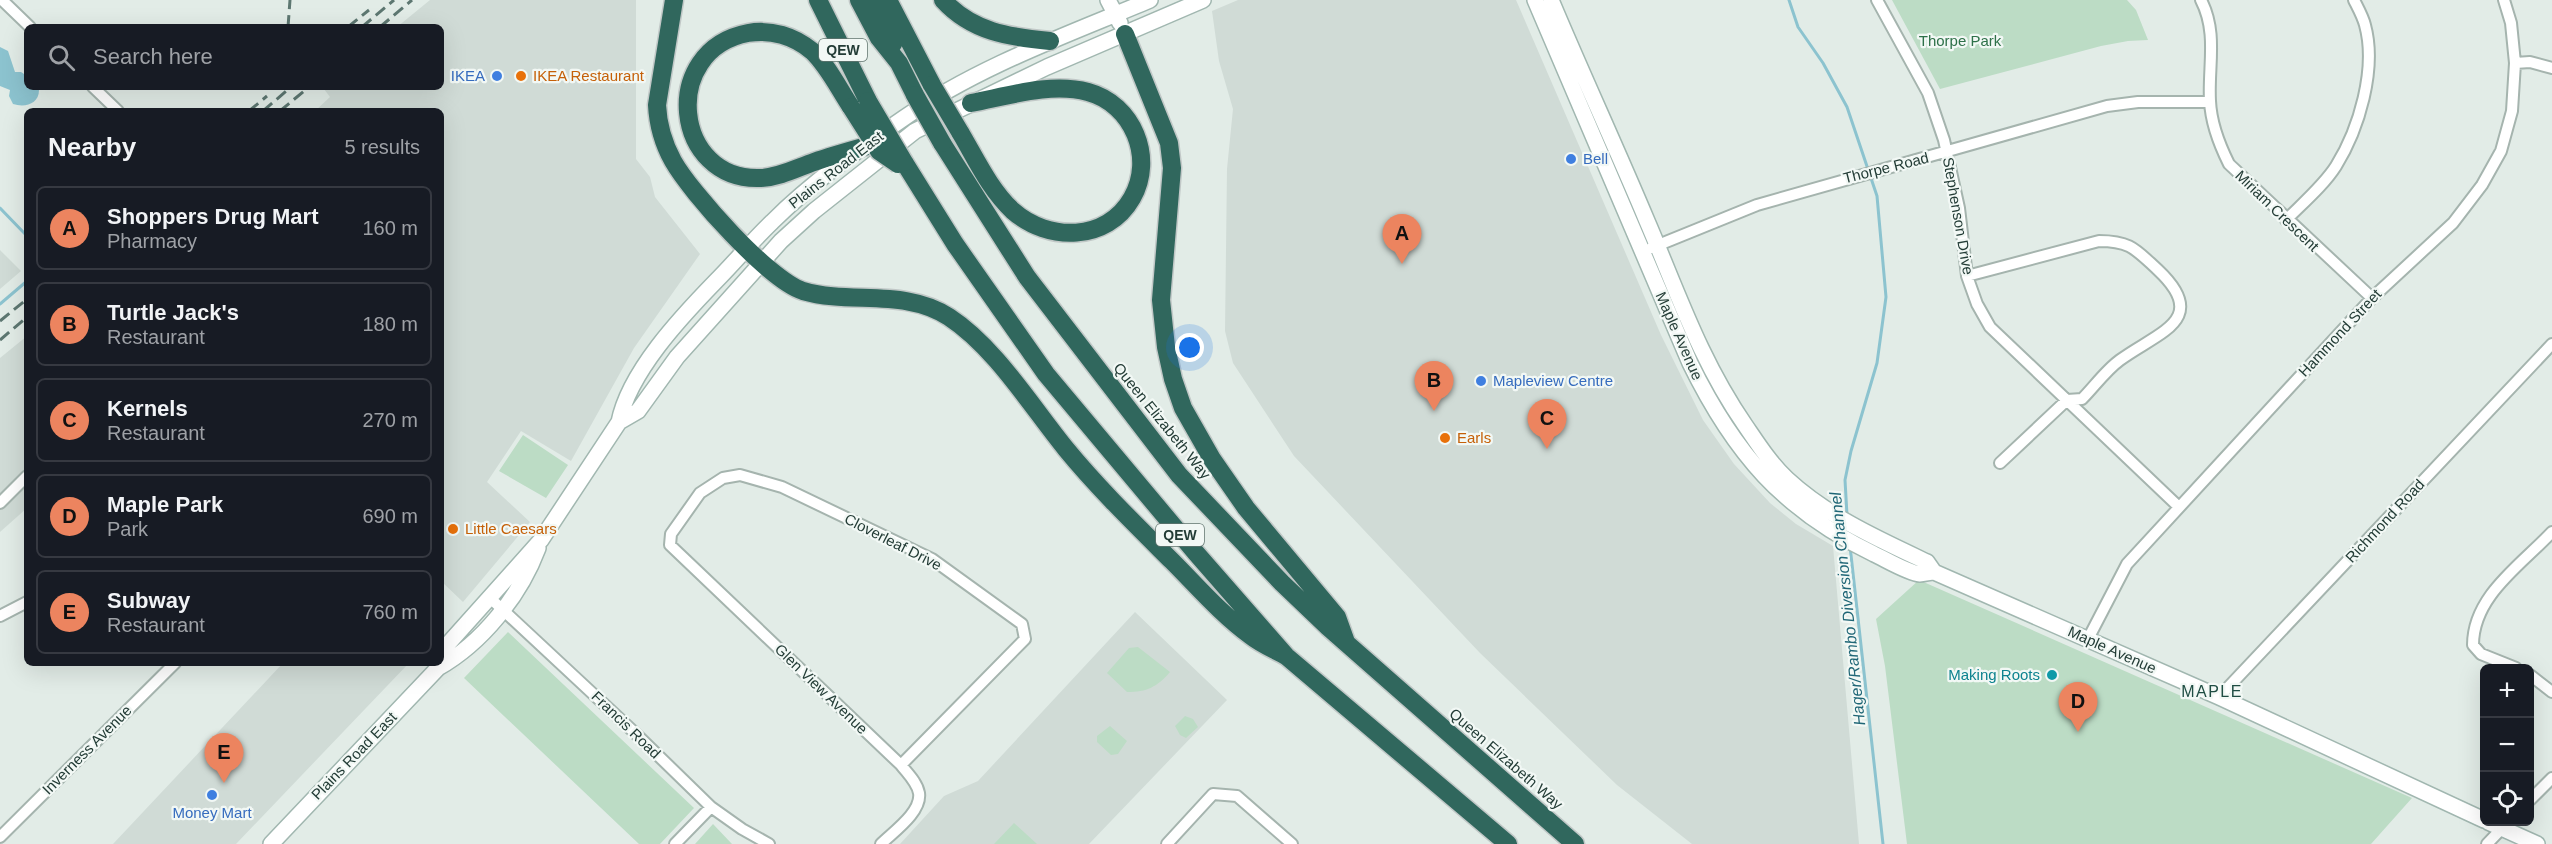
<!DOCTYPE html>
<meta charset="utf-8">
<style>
:root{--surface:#171b24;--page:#242831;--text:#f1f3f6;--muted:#9ea1a6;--line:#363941;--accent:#ec845f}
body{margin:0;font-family:Helvetica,sans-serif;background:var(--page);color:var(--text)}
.controls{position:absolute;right:18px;bottom:18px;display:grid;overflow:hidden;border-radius:9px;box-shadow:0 6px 24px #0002}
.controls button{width:54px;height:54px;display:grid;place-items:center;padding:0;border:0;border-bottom:2px solid var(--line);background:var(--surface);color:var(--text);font:30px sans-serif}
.you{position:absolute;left:1190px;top:348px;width:21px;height:21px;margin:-15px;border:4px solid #fff;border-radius:50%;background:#1a73e8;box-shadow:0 0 0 9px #1a73e833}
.badge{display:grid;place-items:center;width:39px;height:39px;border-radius:50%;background:var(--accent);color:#111;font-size:20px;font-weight:700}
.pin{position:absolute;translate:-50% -50px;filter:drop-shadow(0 2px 3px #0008)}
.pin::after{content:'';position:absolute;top:32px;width:21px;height:18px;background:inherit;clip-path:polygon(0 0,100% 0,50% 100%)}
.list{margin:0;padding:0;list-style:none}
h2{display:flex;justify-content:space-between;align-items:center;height:78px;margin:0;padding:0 24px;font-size:26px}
h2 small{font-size:20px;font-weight:400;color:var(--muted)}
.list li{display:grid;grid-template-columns:39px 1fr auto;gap:18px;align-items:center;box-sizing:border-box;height:84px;margin:0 12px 12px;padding:0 12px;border:2px solid var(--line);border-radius:9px}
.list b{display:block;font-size:22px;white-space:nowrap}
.list p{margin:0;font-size:20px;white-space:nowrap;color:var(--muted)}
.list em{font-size:20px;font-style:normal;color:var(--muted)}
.icon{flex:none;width:33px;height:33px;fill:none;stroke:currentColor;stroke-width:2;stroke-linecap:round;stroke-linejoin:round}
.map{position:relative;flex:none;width:2552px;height:844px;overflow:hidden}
.search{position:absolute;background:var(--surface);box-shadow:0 6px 24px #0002;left:24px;top:24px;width:420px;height:66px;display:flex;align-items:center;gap:15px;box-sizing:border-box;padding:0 21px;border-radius:9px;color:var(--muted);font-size:22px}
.panel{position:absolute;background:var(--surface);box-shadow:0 6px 24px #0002;left:24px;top:108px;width:420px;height:558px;border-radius:9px}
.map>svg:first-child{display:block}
.built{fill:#d0dbd6}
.green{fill:#bcdcc5}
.water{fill:#8cc3cf}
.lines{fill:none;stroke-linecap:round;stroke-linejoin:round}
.stream{stroke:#8cc3cf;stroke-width:3}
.street-casing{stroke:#a5b4ae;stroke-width:14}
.secondary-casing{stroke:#a1b7b0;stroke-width:18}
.highway-casing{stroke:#c1c8c7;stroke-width:21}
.street{stroke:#fff;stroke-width:10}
.secondary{stroke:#fff;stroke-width:15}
.highway{stroke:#30675d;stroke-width:18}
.rail{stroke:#5d7771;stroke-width:3;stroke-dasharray:12 6;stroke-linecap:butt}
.highway-bridge-casing{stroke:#c1c8c7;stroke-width:21;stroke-linecap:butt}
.highway-bridge{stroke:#30675d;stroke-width:18}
.shop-dot{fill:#3f7fe0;stroke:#f2f8f5;stroke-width:2}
.food-dot{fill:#e8710a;stroke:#f2f8f5;stroke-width:2}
.culture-dot{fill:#0f9aa8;stroke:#f2f8f5;stroke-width:2}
.labels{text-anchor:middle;stroke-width:4.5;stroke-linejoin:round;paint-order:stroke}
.shield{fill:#f2f8f5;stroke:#61746f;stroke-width:1.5}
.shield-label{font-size:14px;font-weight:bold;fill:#233c36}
.park-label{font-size:15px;fill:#2e7149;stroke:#f2f8f5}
.shop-label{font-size:15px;fill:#366cbe;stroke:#f2f8f5;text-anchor:start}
.food-label{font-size:15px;fill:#c56008;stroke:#f2f8f5;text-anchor:start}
.street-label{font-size:15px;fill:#233c36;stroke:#f2f8f5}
.culture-label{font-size:15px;fill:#0d838f;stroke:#f2f8f5;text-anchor:end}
.water-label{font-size:16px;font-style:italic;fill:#1f6676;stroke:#f2f8f5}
.neighbourhood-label{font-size:16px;letter-spacing:1.5px;fill:#1f4d43;stroke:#f2f8f5}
</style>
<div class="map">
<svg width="2552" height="844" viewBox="0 0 2552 844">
<rect width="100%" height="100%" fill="#e2ece7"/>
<path class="built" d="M430,0H636V159L650,177L655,197L700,254L634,348L571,461L521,431L487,482L530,522L463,602L441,581V111H315L330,97L324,89L326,87H441V27H397Z
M1238,0H1516L1661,335L1703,420L1734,464L1770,503L1796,524L1833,546L1859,844H1692L1617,785L1480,653L1294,456L1233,363L1225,331L1227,169L1233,109L1219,61L1212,11Z
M0,250L21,271L0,289Z
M27,336V508L0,532V358Z
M1135,612L1227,700L1089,844H900L944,796L978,781Z
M283,663H409L236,844H113Z"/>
<path class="green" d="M1892,0H2127L2136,10L2148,40L2128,41L2101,46L1940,89Z
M523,435L568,465L546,498L499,471Z
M1919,580L2412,798L2371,844H1907L1885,666L1876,619Z
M508,632L694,808L660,844H639L464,678Z
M1138,647L1170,672C1157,687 1147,692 1127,692L1107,673L1129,648Z
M1185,716L1193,719L1198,727L1186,738L1180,735L1175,726Z
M1110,726L1127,741L1118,754L1111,755L1097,742V736Z
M1014,823L1037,844H994Z
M713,824L732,844H695Z"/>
<path class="water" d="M0,47L8,51L15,72H21L27,76V87H36L39,90C39,104 25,108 13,104L9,96L10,90L0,86Z"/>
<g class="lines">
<path class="stream" d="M1789,0L1798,27L1823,63L1847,107L1877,196L1886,297L1877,363L1851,451L1845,480L1847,515
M0,208L27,236
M0,304L27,281
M1850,546L1883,844"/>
<defs>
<path id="street" d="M2,0L30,27
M1877,0L1928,93L1944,140L1959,208L1967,276L1977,304L1990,327L2179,507
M2201,0C2218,33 2208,66 2210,101C2211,124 2219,144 2229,164L2372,298
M2515,63L2530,62L2552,68
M93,87L118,111
M2286,220C2303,203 2324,185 2336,166C2359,129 2377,69 2365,25C2363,17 2358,8 2354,0
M1651,248L1757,205L2107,106L2138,102H2210
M1967,276L2099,241C2131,241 2136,250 2158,270C2211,320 2158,332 2120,360C2106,370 2094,387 2082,399L2067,400L2000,463
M0,503L27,476
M489,597L635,733L711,807L742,829L769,844
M0,616L27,602
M2088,639L2127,564L2372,298L2453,223L2482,185L2501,151L2512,111L2515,63L2511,23L2504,0
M2516,668L2481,654L2473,645C2473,596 2521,565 2552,532
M2530,675L2552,692
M2219,697L2552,344
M2530,800L2552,778
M0,837L175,663
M675,844L711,807
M881,844C893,832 922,812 919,793C917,782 907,773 901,765L670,545L671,534L700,493L723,478L740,475L782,487L932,559L1022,624L1025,639L901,765
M1167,844L1213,794L1237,796L1292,844
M2487,844L2508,822"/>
<path id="secondary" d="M1108,0L1120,23
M1535,0L1690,363C1734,453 1783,510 1874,554C1885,559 1908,573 1920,574C1924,574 1930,572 1934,572
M1551,0C1582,74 1616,147 1647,221C1678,293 1700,360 1745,425C1758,444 1770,463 1787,479C1827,516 1878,539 1927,562L1934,572L2219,697L2484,820
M619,422L638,411L677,357L781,241L814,211L915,131L1047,67L1203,0
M441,661L448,644L541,540L619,422C629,372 681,317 716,281C735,262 752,241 772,222C811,183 859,149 904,118C979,66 1067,35 1150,0
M2488,822L2537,844
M271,844L438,668C482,643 520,596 538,548"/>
<path id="highway" d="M674,0L657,105C658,125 663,143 673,161C691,193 769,280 803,291C851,305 905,288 949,317C995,347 1031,406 1066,449C1098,488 1136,525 1172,561C1197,586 1222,615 1251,636C1261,644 1275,650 1286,656
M818,0L868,101
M859,0L879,38L899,63L915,95
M874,0L893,44
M888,0L932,85
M943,0C972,32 1009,37 1050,41
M1125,34L1169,143L1172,168L1161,300L1166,347L1173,379L1183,408L1212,459L1246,508L1337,617L1346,642
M851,107C839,89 828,66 812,51C794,36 771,29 748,33C659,50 673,182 761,178C780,177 797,168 814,162C831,156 849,151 867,146
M960,132C976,159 990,190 1013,211C1048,242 1107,242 1132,198C1155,158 1133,104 1088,92C1051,82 1008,96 971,103
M942,143L1027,277L1179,475L1282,583L1328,627L1575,844
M904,162L955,244L1046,374L1196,553L1286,656L1508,844"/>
</defs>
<use href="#street" class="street-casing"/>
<use href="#secondary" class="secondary-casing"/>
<use href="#highway" class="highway-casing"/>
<use href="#street" class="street"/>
<use href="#secondary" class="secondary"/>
<use href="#highway" class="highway"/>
<path class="rail" d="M288,27L290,0
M348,27L369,10
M362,27L394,0
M380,27L412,0
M249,111L267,96
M263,111L291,87
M280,111L309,87
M0,321L27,299
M0,340L27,317"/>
<defs>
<path id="highway-bridge" d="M932,85L960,132
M915,95L942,143
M868,101L904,162
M851,107L879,151L898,164"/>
</defs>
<use href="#highway-bridge" class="highway-bridge-casing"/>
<use href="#highway-bridge" class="highway-bridge"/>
</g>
<g class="shop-dot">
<circle cx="497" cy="76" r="6"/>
<circle cx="1571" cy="159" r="6"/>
<circle cx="1481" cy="381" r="6"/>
<circle cx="212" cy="795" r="6"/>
</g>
<g class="food-dot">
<circle cx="521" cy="76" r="6"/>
<circle cx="1445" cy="438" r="6"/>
<circle cx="453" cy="529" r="6"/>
</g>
<circle class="culture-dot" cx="2052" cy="675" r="6"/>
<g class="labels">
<g class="shield">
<rect x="819" y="39" width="48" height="22" rx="4.5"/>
<rect x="1156" y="524" width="48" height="22" rx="4.5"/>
</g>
<g class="shield-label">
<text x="843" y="55">QEW</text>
<text x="1180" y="540">QEW</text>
</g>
<g class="park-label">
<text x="1960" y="46">Thorpe Park</text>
</g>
<g class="shop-label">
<text x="485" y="81" text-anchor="end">IKEA</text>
<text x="1583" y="164">Bell</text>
<text x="1493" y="386">Mapleview Centre</text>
<text x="212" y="818" text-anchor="middle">Money Mart</text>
</g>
<g class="food-label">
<text x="533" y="81">IKEA Restaurant</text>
<text x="1457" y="443">Earls</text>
<text x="465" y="534">Little Caesars</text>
</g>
<g class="street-label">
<text transform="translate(1886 168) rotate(-14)" y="5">Thorpe Road</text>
<text transform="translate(836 170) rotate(-38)" y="5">Plains Road East</text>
<text transform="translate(2277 211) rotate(44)" y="5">Miriam Crescent</text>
<text transform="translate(1958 216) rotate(80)" y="5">Stephenson Drive</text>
<text transform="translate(2340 333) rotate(-47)" y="5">Hammond Street</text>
<text transform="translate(1679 336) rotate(66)" y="5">Maple Avenue</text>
<text transform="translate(1162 421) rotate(51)" y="5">Queen Elizabeth Way</text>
<text transform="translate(2385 521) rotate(-47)" y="5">Richmond Road</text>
<text transform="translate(893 542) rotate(27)" y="5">Cloverleaf Drive</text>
<text transform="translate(2112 650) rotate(24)" y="5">Maple Avenue</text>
<text transform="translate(821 689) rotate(44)" y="5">Glen View Avenue</text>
<text transform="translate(626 725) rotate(44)" y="5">Francis Road</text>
<text transform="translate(87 750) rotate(-45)" y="5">Inverness Avenue</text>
<text transform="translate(354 756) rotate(-46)" y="5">Plains Road East</text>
<text transform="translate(1506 759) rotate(41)" y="5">Queen Elizabeth Way</text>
</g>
<g class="culture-label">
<text x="2040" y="680">Making Roots</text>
</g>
<g class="water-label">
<text transform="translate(1847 609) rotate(-96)" y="6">Hager/Rambo Diversion Channel</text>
</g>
<g class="neighbourhood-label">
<text x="2212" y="697">MAPLE</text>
</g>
</g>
</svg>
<div class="controls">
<button>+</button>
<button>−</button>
<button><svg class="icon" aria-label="locate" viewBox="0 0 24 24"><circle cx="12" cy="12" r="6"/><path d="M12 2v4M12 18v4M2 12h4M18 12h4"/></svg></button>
</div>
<div class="you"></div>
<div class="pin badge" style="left:1402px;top:264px">A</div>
<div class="pin badge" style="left:1434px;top:411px">B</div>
<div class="pin badge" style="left:1547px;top:449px">C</div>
<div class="pin badge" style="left:2078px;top:732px">D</div>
<div class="pin badge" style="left:224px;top:783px">E</div>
<div class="search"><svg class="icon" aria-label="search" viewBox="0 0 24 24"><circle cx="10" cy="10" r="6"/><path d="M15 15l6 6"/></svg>Search here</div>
<section class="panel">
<h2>Nearby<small>5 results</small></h2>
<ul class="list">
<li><span class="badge">A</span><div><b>Shoppers Drug Mart</b><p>Pharmacy</p></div><em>160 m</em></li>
<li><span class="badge">B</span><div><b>Turtle Jack's</b><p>Restaurant</p></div><em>180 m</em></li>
<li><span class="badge">C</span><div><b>Kernels</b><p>Restaurant</p></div><em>270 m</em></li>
<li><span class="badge">D</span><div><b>Maple Park</b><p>Park</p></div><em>690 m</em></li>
<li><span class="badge">E</span><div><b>Subway</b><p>Restaurant</p></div><em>760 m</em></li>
</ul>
</section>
</div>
